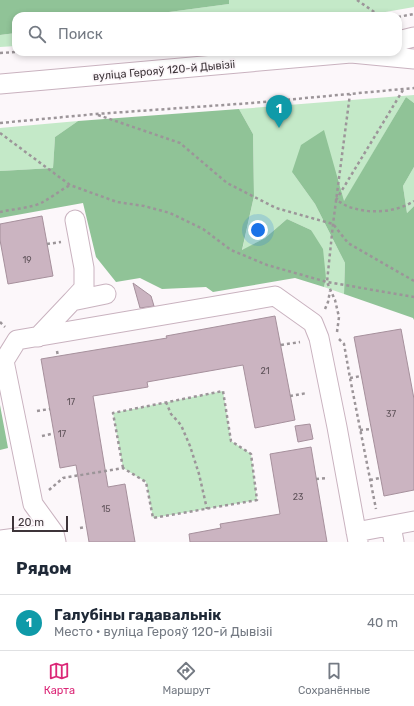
<!DOCTYPE html>
<html lang="ru">
<meta charset="utf-8">
<style>
:root{--surface:#fff;--page:#f6f6f7;--text:#1f2937;--muted:#747a83;--line:#e0e1e3;--accent:#db2777}
body{margin:0;font-family:Rubik,sans-serif;background:var(--page);color:var(--text)}
.scale{position:absolute;left:12px;bottom:10px;width:56px;box-sizing:border-box;padding-left:4px;border:2px solid #3d3439;border-top:0;font-size:11px;line-height:14px;white-space:nowrap;color:#3d3439;-webkit-text-stroke:3px #fcf7fa;paint-order:stroke}
.you{position:absolute;left:258px;top:230px;width:14px;height:14px;margin:-10px;border:3px solid #fff;border-radius:50%;background:#1a73e8;box-shadow:0 0 0 6px #1a73e833}
.badge{display:grid;place-items:center;width:26px;height:26px;border-radius:50%;background:var(--accent);color:#fff;font-size:13px;font-weight:700}
.pin{position:absolute;translate:-50% -33px;filter:drop-shadow(0 1px 2px #0008)}
.pin::after{content:'';position:absolute;top:21px;width:14px;height:12px;background:inherit;clip-path:polygon(0 0,100% 0,50% 100%)}
.list{margin:0;padding:0;list-style:none}
h2{display:flex;justify-content:space-between;align-items:center;height:52px;margin:0;padding:0 16px;font-size:17px}
h2 small{font-size:13px;font-weight:400;color:var(--muted)}
.list li{display:grid;grid-template-columns:26px 1fr auto;gap:12px;align-items:center;box-sizing:border-box;height:56px;padding:0 16px;border-top:1px solid var(--line)}
.list b{display:block;font-size:15px;white-space:nowrap}
.list p{margin:0;font-size:13px;white-space:nowrap;color:var(--muted)}
.list em{font-size:13px;font-style:normal;color:var(--muted)}
.icon{flex:none;width:22px;height:22px;fill:none;stroke:currentColor;stroke-width:2;stroke-linecap:round;stroke-linejoin:round}
.map{position:relative;flex:none;width:414px;height:542px;overflow:hidden}
.search{position:absolute;background:var(--surface);box-shadow:0 2px 6px #0003;left:12px;right:12px;top:12px;height:44px;display:flex;align-items:center;gap:10px;box-sizing:border-box;padding:0 14px;border-radius:12px;color:var(--muted);font-size:15px}
.sheet{height:108px;background:var(--surface)}
nav{display:flex;justify-content:space-around;align-items:center;box-sizing:border-box;height:56px;border-top:1px solid var(--line);background:var(--surface);font-size:11px;color:var(--muted)}
nav a{display:grid;justify-items:center;gap:2px}
nav .on{color:var(--accent)}
.map>svg:first-child{display:block}
.green{fill:#c4e9c8}
.forest{fill:#90c397}
.building{fill:#cbb4c1;stroke:#a6909c}
.lines{fill:none;stroke-linecap:round;stroke-linejoin:round}
.minor-casing{stroke:#c9b2bf;stroke-width:21}
.path{stroke:#9c9599;stroke-width:2.5;stroke-dasharray:3 3;stroke-linecap:butt}
.minor{stroke:#fff;stroke-width:19}
.labels{text-anchor:middle;stroke-width:3.5;stroke-linejoin:round;paint-order:stroke}
.number-label{font-size:9px;fill:#60545b}
.street-label{font-size:11px;fill:#3d3439;stroke:#fcf7fa}
</style>
<div class="map">
<svg width="414" height="542" viewBox="0 0 414 542">
<rect width="100%" height="100%" fill="#fcf7fa"/>
<path class="green" d="M229,0H414V7L374,14L353,16H139L229,4Z
M16,33V46L0,47V35Z
M414,95V103L406,97L344,202L292,172L315,204L345,263L344,294L324,287L326,278L311,230L287,219L265,238L242,251L254,196L253,134L239,109Z
M78,121L55,137L53,168L0,171V128Z
M414,167V206L407,213L403,186Z
M223,391L231,441L251,454L257,500L153,518L146,482L123,468L113,413Z"/>
<path class="forest" d="M0,0H229V4L139,16H16V33L0,35Z
M406,97L414,103V167L403,186L407,213L414,206V320L413,318L344,294L345,263L315,204L292,172L301,145L324,130L344,201Z
M239,109L253,134L254,196L242,250L265,238L287,219L311,230L323,249L326,278L324,287L295,278L213,292L206,287L162,289L140,278L116,282L96,257L83,203L0,218V171L53,168L55,137L78,121Z
M0,405L8,448L0,450Z"/>
<path class="building" d="M42,216L53,276L8,284L0,240V224Z
M133,283L151,296L154,306L140,308Z
M275,316L295,420L255,428L243,365L147,382L148,387L93,396L108,487L125,484L135,542H89L76,465L60,468L41,359L167,338L166,336Z
M401,329L414,399V490L384,496L354,337Z
M310,424L313,439L298,442L295,426Z
M311,447L327,542H190L189,534L221,528L220,524L280,514L270,454Z"/>
<g class="lines">
<defs>
<path id="minor" d="M398,41L414,37
M351,53L414,59
M0,84L351,53L357,52
M72,301L84,288V268L75,220
M38,337L72,301L106,294
M391,526L394,542
M356,532L414,521
M0,540L54,533
M56,542L54,533L33,504L4,361L17,340L275,296L313,323L319,338L337,427L358,542"/>
</defs>
<use href="#minor" class="minor-casing"/>
<path class="path" d="M357,0L380,16
M398,17L414,14
M0,53L16,52
M403,90L336,200C342,203 347,207 353,208C372,214 397,212 414,201
M98,115L180,143L227,183L276,208L333,224L348,243L414,281
M0,123L96,114L252,103L414,88
M0,133L70,185L117,202L144,206L170,213L203,229L231,250L267,265L327,282L414,297
M0,212C13,209 32,208 43,202C52,197 61,190 70,185
M47,244L61,242
M325,309L328,302L330,291
M0,322L5,327
M337,332L339,317L335,300L327,282L333,224L350,94
M339,339L344,344L350,378L376,509
M281,345L300,342
M57,351L58,356
M350,378L361,376
M290,396L307,393
M166,402L171,414L181,425L190,446L199,474L207,509
M37,411L50,409
M360,430L371,429
M42,436L51,434
M316,479L328,478
M370,480L380,478
M49,490L63,478L123,468L146,482L153,518L257,500L251,454L231,441L223,391L113,413L123,468
M80,528L86,527"/>
<use href="#minor" class="minor"/>
</g>
<g class="labels">
<g class="number-label">
<text x="27" y="263">19</text>
<text x="265" y="374">21</text>
<text x="71" y="405">17</text>
<text x="391" y="417">37</text>
<text x="62" y="437">17</text>
<text x="298" y="500">23</text>
<text x="106" y="512">15</text>
</g>
<g class="street-label">
<text transform="translate(164 70) rotate(-5)" y="4">вуліца Герояў 120-й Дывізіі</text>
</g>
</g>
</svg>
<div class="scale">20 m</div>
<div class="you"></div>
<div class="pin badge" style="left:279px;top:128px;background:#0f9aa8">1</div>
<div class="search"><svg class="icon" aria-label="search" viewBox="0 0 24 24"><circle cx="10" cy="10" r="6"/><path d="M15 15l6 6"/></svg>Поиск</div>
</div>
<section class="sheet">
<h2>Рядом<small></small></h2>
<ul class="list">
<li><span class="badge" style="background:#0f9aa8">1</span><div><b>Галубіны гадавальнік</b><p>Место · вуліца Герояў 120-й Дывізіі</p></div><em>40 m</em></li>
</ul>
</section>
<nav>
<a class="on"><svg class="icon" aria-label="map" viewBox="0 0 24 24"><path d="M3 6l6-2 6 2 6-2v14l-6 2-6-2-6 2zM9 4v14M15 6v14"/></svg>Карта</a>
<a><svg class="icon" aria-label="directions" viewBox="0 0 24 24"><path d="M12 3l9 9-9 9-9-9zM9 14v-3h6M13 9l2 2-2 2"/></svg>Маршрут</a>
<a><svg class="icon" aria-label="saved" viewBox="0 0 24 24"><path d="M7 4h10v16l-5-4-5 4z"/></svg>Сохранённые</a>
</nav>
